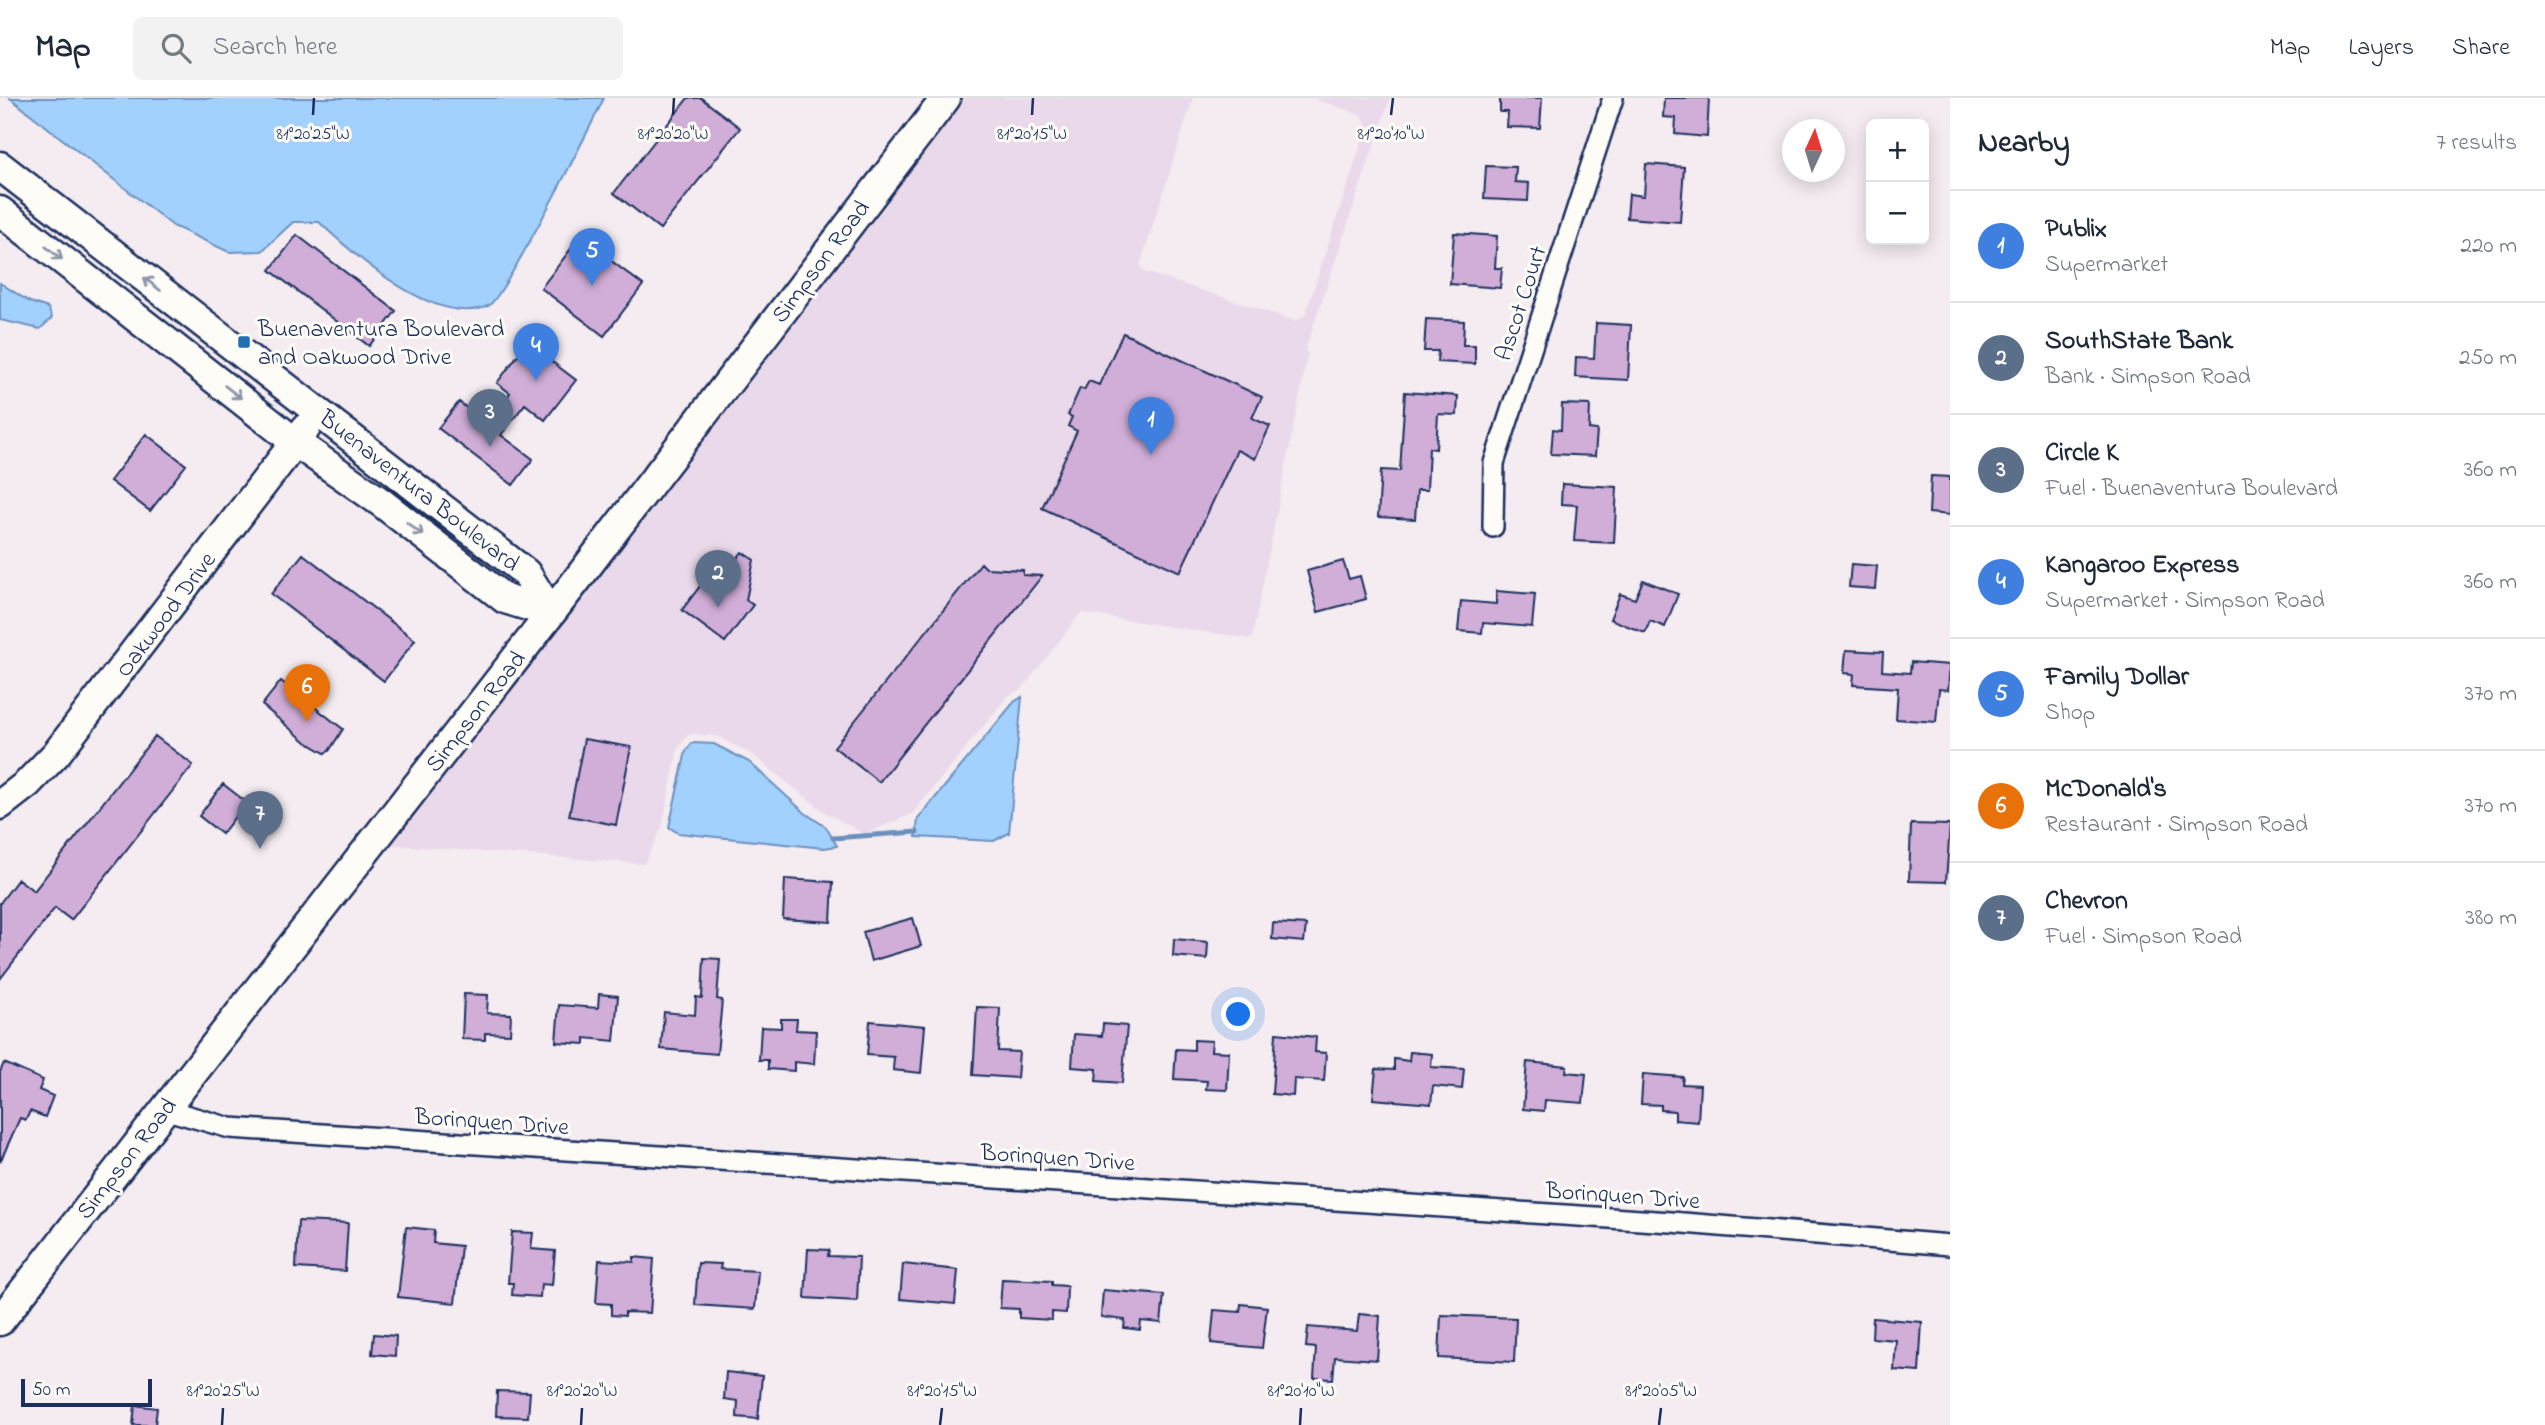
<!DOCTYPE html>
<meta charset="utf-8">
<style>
:root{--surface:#fff;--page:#f2f2f3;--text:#1f2937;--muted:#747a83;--line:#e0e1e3;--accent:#111827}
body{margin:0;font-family:"Indie Flower",sans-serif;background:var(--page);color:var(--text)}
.controls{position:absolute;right:21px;top:21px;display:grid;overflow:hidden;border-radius:10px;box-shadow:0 4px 18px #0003}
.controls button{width:63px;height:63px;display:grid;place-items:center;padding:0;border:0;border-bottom:2px solid var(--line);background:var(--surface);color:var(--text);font:35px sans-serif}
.compass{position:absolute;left:1782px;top:21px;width:63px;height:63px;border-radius:50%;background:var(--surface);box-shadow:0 4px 18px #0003;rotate:4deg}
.scale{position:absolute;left:21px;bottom:18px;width:131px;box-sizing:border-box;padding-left:7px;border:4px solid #1b2f5e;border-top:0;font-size:19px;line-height:24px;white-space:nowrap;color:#1b2f5e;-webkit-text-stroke:5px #fdfcf7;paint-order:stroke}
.you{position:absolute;left:1239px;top:917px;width:24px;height:24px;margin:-18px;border:5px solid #fff;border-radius:50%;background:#1a73e8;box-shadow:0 0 0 10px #1a73e833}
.badge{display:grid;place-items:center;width:46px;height:46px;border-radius:50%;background:var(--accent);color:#fff;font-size:23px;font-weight:700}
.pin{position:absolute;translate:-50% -58px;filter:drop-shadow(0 2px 4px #0008)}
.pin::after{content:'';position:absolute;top:37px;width:24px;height:21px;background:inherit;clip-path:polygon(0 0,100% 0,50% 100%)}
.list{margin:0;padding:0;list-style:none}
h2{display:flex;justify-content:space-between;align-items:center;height:91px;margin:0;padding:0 28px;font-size:30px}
h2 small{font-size:23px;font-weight:400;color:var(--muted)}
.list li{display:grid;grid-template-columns:46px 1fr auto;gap:21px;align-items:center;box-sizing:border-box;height:112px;padding:0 28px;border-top:2px solid var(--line)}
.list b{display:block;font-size:26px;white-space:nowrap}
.list p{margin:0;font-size:23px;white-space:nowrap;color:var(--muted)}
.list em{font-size:23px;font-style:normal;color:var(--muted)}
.icon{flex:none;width:38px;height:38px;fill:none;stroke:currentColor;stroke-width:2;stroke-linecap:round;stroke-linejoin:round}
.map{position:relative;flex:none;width:1950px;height:1327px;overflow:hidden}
header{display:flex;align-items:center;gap:42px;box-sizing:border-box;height:98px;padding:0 35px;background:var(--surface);border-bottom:2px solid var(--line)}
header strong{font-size:33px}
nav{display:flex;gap:38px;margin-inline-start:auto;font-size:24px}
.search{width:490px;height:63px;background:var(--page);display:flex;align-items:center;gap:18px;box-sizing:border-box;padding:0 24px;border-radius:10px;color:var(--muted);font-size:26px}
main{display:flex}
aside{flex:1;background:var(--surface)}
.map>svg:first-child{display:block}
.built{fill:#ead9ea}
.water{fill:#a2d1fe;stroke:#6c90be;stroke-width:2}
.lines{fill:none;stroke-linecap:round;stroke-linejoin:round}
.stream{stroke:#6c90be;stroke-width:5}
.building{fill:#d1aed8;stroke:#1b2f5e;stroke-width:2}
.street-casing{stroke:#1b2f5e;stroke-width:24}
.secondary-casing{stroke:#1b2f5e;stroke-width:33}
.street{stroke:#fdfcf7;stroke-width:19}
.secondary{stroke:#fdfcf7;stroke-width:28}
.oneway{stroke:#8c96aa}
.ticks{fill:none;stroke:#1b2f5e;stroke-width:2.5}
.poi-dot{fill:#1f6fb2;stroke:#fdfcf7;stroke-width:2.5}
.labels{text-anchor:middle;stroke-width:6;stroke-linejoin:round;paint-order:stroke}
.street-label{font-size:24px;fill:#1b2f5e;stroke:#fdfcf7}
.poi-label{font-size:24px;fill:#1b2f5e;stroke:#fdfcf7;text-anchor:start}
.ticks-label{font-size:18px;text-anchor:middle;fill:#1b2f5e;stroke:#fdfcf7;stroke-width:6;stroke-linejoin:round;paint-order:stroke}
</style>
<header>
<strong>Map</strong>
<div class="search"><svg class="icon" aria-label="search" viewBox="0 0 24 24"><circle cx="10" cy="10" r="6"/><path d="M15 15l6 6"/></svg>Search here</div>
<nav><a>Map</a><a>Layers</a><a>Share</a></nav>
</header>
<main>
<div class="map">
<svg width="1950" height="1327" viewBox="0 0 1950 1327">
<rect width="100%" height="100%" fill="#f4ecf1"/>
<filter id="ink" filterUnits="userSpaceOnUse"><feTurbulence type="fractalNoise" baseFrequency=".0143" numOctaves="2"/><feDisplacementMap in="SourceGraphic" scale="14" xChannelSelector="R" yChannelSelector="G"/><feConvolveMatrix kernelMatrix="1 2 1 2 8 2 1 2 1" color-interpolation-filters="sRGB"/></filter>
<g filter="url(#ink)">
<path class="built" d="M958,0H1193L1140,168L1145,174L1296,223L1305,217L1367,28L1362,17L1312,0H1390L1305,253L1308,255L1252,541L1081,515L1022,591L1008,598L912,716L864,736L823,713L753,657L717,638L692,636L688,637L678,651L662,729L644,766L382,746Z"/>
<path class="water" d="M10,0H604C591,27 503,202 488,208C436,230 354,157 319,124H293L262,153L229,154L173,128Z
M0,185L30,204L48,210L52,220L40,231L0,222Z
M1022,599L1009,735L994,743L916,739L918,721L1014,604Z
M692,645L714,646L749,664L805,715L826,729L837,748L824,750L678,735L669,729L686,653Z"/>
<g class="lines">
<path class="stream" d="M833,740L917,734"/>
</g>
<path class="building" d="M688,0H701L740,30L660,131L614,95Z
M1500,0H1542L1540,30L1507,29L1508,14H1500Z
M1664,0H1709L1707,39L1675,36L1676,20L1663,19Z
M1646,66L1684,69L1680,124L1627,120L1629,96L1644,98Z
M1486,68L1516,69L1515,84L1529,85L1528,103L1484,101Z
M1454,135L1497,138L1495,170H1502L1500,190L1450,186Z
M297,137L396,213L369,248L270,172Z
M580,139L643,187L604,238L541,190Z
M1426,221L1464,223L1463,247H1475V266L1437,264L1438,253H1424Z
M1596,225L1631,227L1628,282L1575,279L1576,259L1594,260Z
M1123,235L1262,299L1252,320L1270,328L1255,361L1237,352L1180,474L1042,410L1077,333L1068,328L1072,319L1068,317L1080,290L1084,292L1089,283L1099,287Z
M527,245L576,282L545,322L525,306L501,337L533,361L513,387L438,330L459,304L487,326L510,295L497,285Z
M1405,294L1458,298L1457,317L1438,316L1436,351L1429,350L1427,392H1417L1415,421L1378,419L1381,372L1400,373Z
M1562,306L1590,307L1589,331L1597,332L1595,358L1551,356L1553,331L1561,332Z
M146,336L186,367L150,413L110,383Z
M1931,378L1950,379V417L1929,415Z
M1562,386L1617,389L1614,445L1574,443L1577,407L1561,406Z
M742,454L754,462L746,502L753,507L725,544L682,512L710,475L720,483Z
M303,456L415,542L384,583L271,496Z
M1343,463L1349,481L1360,478L1366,501L1318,514L1307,473Z
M981,465L986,470L1023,472V477L1042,478L879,684L834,649Z
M1851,466L1877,468L1875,491L1849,489Z
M1643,482L1678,496L1665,529L1650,523L1645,535L1610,521L1620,496L1635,501Z
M1496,493L1535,496L1532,529L1483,525L1482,535L1458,533L1461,503L1496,506Z
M1846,552L1883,554L1882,573L1910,575L1911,564L1950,567L1948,592L1939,591L1936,624L1896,621L1898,590L1853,587L1854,576L1844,575Z
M281,583L343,631L329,653L325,655L306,644L262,607Z
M155,638L193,667L71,822L55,810L0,881V805L18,781L34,793Z
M584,641L631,649L616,727L569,718Z
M223,686L246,704L222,736L199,718Z
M1911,726L1950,727L1946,784L1909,783Z
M785,781L833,784L831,824L783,821Z
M913,820L921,848L871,863L863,834Z
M1273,825L1306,827L1304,844L1272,841Z
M1174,841L1208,844L1207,861L1173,858Z
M704,860L720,861L717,901L722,902L717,956L661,951L664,914L695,917L696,899L702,900Z
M464,896L488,897L487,915L511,916L510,936L485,935V942L462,941Z
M599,896L618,898L614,943L585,940V946L556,944L559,907L598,910Z
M977,909L1000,910L998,953L1019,954L1017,980L973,977Z
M781,921H797L796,932L816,933L814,966L794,964V973L768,971V962H759L761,929L781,930Z
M870,923L925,928L921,975L893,972L894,959L867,957Z
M1103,926L1127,928L1122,985L1096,983L1097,971L1072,969L1074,936L1102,938Z
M1276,935L1316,939L1315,954L1326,955L1324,983L1294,981L1293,998L1272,996Z
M1194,942L1212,943L1211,953L1229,954L1227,992L1206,991L1207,983L1174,981L1176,951L1194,952Z
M1410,954L1432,956L1431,969L1464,971L1462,991L1433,988L1431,1006L1373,1001L1376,971L1394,972V961L1409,963Z
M1527,964L1567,968L1566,974L1586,976L1583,1005L1545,1002L1544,1013L1523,1011Z
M4,965L43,982L39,992L53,998L45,1019L30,1013L26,1022L20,1020L0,1064V974Z
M1643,976L1683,979L1682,986L1700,987L1698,1024L1675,1022V1013L1661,1012V1007L1641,1006Z
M298,1123L348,1125L345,1173L296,1170Z
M406,1129L434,1132L433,1145L461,1148L455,1205L398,1199Z
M512,1134L533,1135L531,1151L555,1153L552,1187L541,1186L540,1199L512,1197L513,1185H508Z
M808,1151L829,1152L828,1158L859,1159L857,1203L805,1200Z
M634,1159L654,1161L650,1215L625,1214V1218L611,1217V1206L596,1205L599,1162L634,1164Z
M698,1165L721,1166L720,1171L758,1173L755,1211L695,1207Z
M903,1166L958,1172L955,1206L900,1201Z
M1002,1181L1052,1183V1187L1067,1188L1066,1215L1052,1214V1222L1019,1220V1211L1000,1210Z
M1103,1192L1164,1197L1161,1225L1141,1223L1140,1232L1124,1230L1125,1222L1101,1219Z
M1241,1206L1267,1209L1262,1250L1211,1245L1214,1212L1240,1214Z
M1359,1216L1380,1218L1377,1262L1335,1259L1333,1281L1314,1280L1316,1250L1306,1249L1308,1229L1357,1233Z
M1441,1217L1516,1220L1514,1264L1439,1260Z
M1873,1220L1922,1224L1919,1274L1894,1272L1896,1242L1872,1240Z
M374,1236L396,1238L395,1258L372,1256Z
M726,1274L762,1278L758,1321L737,1319L738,1303L724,1301Z
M497,1293L530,1294L528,1319L496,1318Z
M135,1307L157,1310L155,1327H133Z"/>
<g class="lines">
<defs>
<path id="street" d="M1493,429L1494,365L1613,0
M164,1011L230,1030L1671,1124L1950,1147"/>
<path id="secondary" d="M0,68L526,475L551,515
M0,113L295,344L382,405L505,501L551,515
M0,707L27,686L56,656L306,330
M0,1223L573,487L946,0"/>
</defs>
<use href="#street" class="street-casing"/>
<use href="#secondary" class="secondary-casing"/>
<use href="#street" class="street"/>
<use href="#secondary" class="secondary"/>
</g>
<defs><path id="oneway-shaft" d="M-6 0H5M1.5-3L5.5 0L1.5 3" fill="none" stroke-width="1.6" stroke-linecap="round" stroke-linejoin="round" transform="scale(1.75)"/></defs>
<g class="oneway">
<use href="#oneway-shaft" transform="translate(54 155) rotate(38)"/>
<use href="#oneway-shaft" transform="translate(152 186) rotate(-142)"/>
<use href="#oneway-shaft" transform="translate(233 294) rotate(38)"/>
<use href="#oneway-shaft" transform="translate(415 431) rotate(38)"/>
</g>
</g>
<path class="ticks" d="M313,17L314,0M673,17L674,0M1032,17L1033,0M1391,17L1393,0M222,1327L223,1310M581,1327L582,1310M940,1327L942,1310M1300,1327L1301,1310M1659,1327L1661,1310"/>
<rect class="poi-dot" x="237" y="237" width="14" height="14" rx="3.5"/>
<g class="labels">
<g class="street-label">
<text transform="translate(820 163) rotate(-53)" y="8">Simpson Road</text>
<text transform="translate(1520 205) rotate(-72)" y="8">Ascot Court</text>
<text transform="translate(420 392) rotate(38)" y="8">Buenaventura Boulevard</text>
<text transform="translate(165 516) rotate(-53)" y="8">Oakwood Drive</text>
<text transform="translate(475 613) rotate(-52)" y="8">Simpson Road</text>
<text transform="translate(492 1023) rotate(4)" y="8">Borinquen Drive</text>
<text transform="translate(1058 1059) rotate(4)" y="8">Borinquen Drive</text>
<text transform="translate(126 1060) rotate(-52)" y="8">Simpson Road</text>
<text transform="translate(1623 1097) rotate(4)" y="8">Borinquen Drive</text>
</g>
<g class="poi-label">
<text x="258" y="238">Buenaventura Boulevard<tspan x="258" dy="28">and Oakwood Drive</tspan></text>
</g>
</g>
<g class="ticks-label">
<text x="313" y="41">81°20'25"W</text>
<text x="673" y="41">81°20'20"W</text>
<text x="1032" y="41">81°20'15"W</text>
<text x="1391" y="41">81°20'10"W</text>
<text x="223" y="1298">81°20'25"W</text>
<text x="582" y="1298">81°20'20"W</text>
<text x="942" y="1298">81°20'15"W</text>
<text x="1301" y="1298">81°20'10"W</text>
<text x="1661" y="1298">81°20'05"W</text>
</g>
</svg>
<div class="controls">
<button>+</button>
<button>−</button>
</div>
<svg class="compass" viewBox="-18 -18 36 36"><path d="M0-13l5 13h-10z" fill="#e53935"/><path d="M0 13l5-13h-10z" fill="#747a83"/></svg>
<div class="scale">50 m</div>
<div class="you"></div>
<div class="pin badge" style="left:1151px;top:357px;background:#3f7fe0">1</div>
<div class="pin badge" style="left:718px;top:510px;background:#5c6f8a">2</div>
<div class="pin badge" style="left:490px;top:349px;background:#5c6f8a">3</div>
<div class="pin badge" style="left:536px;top:283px;background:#3f7fe0">4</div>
<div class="pin badge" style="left:592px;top:188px;background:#3f7fe0">5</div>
<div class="pin badge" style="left:307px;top:624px;background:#e8710a">6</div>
<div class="pin badge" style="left:260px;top:751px;background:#5c6f8a">7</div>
</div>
<aside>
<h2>Nearby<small>7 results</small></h2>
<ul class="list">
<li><span class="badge" style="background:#3f7fe0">1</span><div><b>Publix</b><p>Supermarket</p></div><em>220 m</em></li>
<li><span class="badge" style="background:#5c6f8a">2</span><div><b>SouthState Bank</b><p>Bank · Simpson Road</p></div><em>250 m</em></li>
<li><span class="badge" style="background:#5c6f8a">3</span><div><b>Circle K</b><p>Fuel · Buenaventura Boulevard</p></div><em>360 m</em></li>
<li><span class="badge" style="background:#3f7fe0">4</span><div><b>Kangaroo Express</b><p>Supermarket · Simpson Road</p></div><em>360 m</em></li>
<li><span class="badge" style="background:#3f7fe0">5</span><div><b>Family Dollar</b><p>Shop</p></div><em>370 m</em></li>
<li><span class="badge" style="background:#e8710a">6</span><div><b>McDonald's</b><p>Restaurant · Simpson Road</p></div><em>370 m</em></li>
<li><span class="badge" style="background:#5c6f8a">7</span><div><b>Chevron</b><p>Fuel · Simpson Road</p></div><em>380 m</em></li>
</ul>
</aside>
</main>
